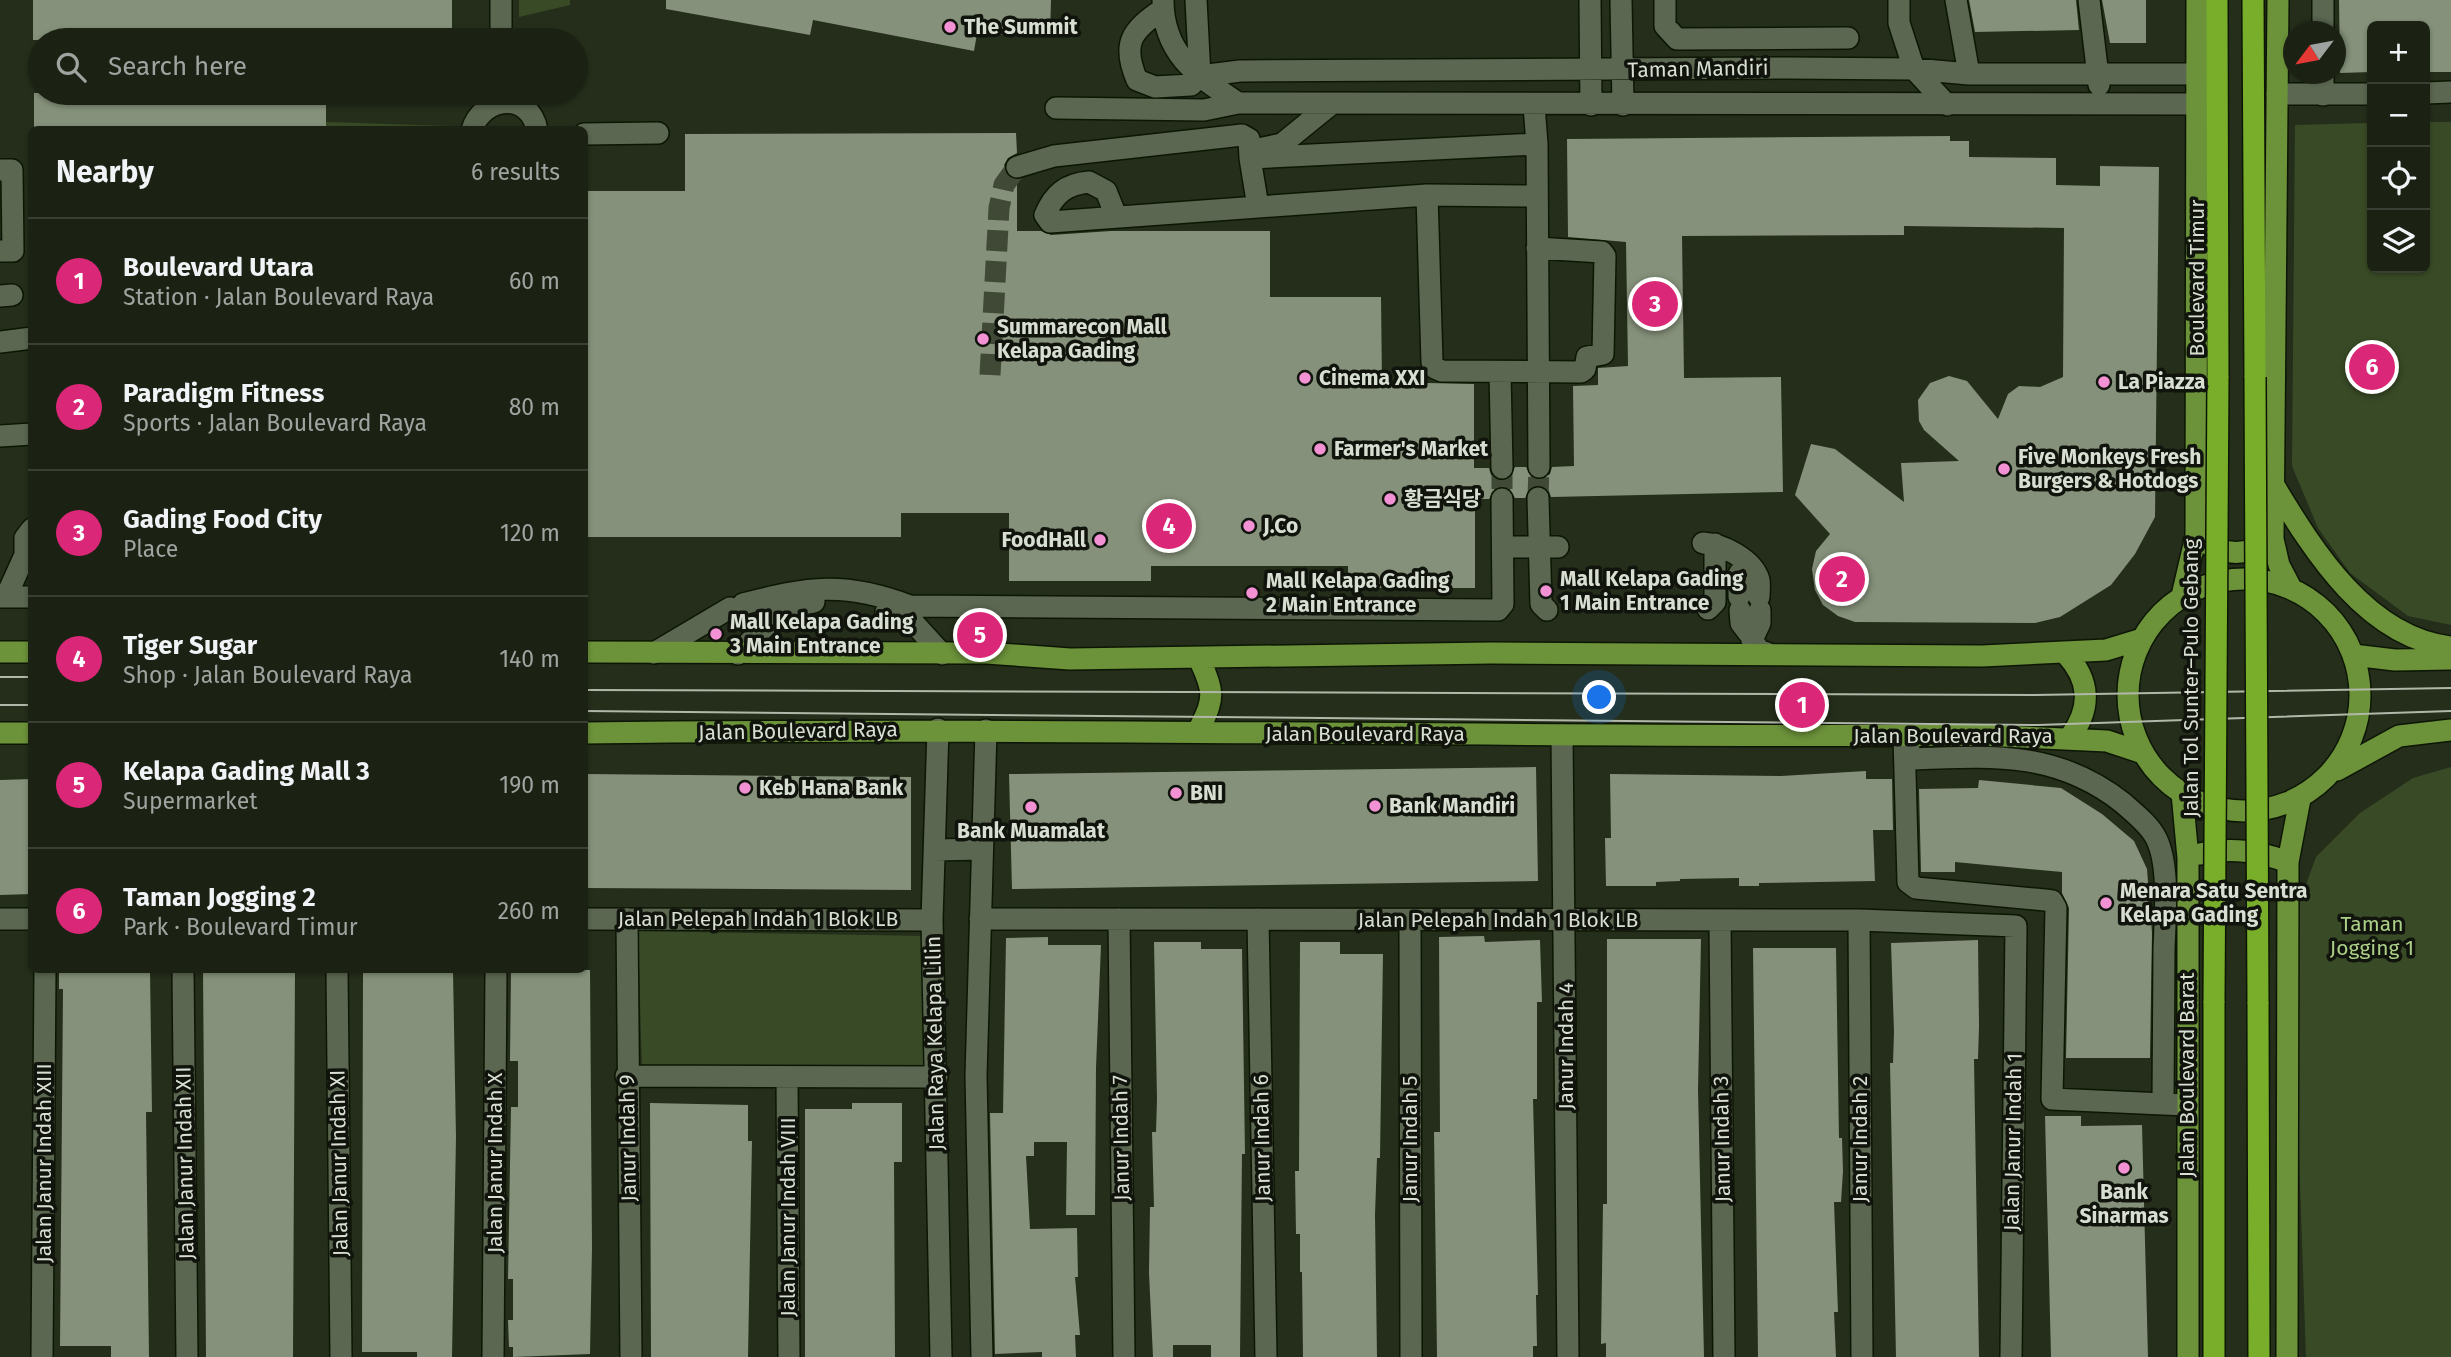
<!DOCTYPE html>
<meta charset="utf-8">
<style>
:root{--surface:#1b2214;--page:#242a1d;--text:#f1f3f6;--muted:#a0a4a0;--line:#393f34;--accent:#db2777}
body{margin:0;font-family:"Fira Sans","Noto Sans KR",sans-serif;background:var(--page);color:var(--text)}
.controls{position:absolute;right:21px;top:21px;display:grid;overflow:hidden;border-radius:10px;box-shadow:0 2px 5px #0004}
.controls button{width:63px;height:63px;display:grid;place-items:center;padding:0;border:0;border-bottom:2px solid var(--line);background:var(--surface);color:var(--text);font:35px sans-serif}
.compass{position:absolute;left:2283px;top:21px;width:63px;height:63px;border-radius:50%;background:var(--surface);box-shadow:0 2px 5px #0004;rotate:238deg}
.you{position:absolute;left:1600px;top:698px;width:24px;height:24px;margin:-18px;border:5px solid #fff;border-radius:50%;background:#1a73e8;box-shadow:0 0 0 10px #1a73e833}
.badge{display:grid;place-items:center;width:46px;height:46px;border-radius:50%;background:var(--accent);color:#fff;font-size:23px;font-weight:700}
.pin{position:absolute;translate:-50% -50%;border:4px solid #fff;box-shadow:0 2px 7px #0006}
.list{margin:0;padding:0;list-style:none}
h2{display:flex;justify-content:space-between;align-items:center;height:91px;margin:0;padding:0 28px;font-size:30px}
h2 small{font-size:23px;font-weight:400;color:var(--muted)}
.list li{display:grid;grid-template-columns:46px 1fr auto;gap:21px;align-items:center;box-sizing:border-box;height:126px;padding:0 28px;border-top:2px solid var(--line)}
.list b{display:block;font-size:26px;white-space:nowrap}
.list p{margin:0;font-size:23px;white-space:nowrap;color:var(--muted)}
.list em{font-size:23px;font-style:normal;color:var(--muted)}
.icon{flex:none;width:38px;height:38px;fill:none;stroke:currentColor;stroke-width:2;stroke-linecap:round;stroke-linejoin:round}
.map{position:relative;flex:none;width:2451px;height:1357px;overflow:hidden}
.search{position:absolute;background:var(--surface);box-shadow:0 2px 5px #0004;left:28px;top:28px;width:560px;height:77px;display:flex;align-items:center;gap:18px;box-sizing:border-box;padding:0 24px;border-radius:38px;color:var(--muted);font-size:26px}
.panel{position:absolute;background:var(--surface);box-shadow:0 2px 5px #0004;left:28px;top:126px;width:560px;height:847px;border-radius:10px}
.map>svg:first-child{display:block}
.green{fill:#394b26}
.building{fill:#85917a}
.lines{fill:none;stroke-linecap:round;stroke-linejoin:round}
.minor-tunnel{stroke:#3f4936;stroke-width:21;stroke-dasharray:21 10;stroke-linecap:butt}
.minor-casing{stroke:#0d1604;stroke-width:24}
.major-casing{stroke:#0d1604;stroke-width:24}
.highway-casing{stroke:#0d1604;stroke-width:24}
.minor{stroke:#5b6751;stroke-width:21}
.major{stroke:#6c923a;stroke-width:21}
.highway{stroke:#78ae2a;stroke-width:21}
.tram{stroke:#b1b8aa;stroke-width:2}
.highway-bridge-casing{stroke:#0d1604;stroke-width:24;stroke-linecap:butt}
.highway-bridge{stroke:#78ae2a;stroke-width:21}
.poi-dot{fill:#f391d5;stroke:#10140c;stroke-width:2.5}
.labels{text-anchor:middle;stroke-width:7;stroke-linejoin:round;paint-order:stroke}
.poi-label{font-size:21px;font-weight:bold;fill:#d8dfd2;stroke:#10140c;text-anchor:start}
.street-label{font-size:21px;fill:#d8dfd2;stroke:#10140c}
.park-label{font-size:21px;fill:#accf87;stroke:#10140c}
</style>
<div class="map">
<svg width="2451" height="1357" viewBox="0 0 2451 1357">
<rect width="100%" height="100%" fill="#242e1a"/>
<path class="green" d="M519,0H570V5L519,17Z
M326,122L451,126L469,129H326Z
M2425,122H2451V625L2408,616L2350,573L2318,528L2292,466L2295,125L2372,123V268H2425Z
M2451,767V1357H2306L2291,926L2316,857L2360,813L2413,778Z
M638,931L928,936L932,1076L642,1071Z"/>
<path class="building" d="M33,0H452V40H33Z
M666,0H1051L1050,36L977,34L974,51L813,20L810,35L666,9Z
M1969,0H2076L2079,30L1975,32Z
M2102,0H2146V43H2110Z
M2339,0H2451V72H2425V26H2372V72L2340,73Z
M34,93H326V130H34Z
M1016,133L1017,153L1008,158L1004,165L1008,176L1017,180V231H1041L1051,235L1111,231H1270V297H1381L1382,382L1474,384V468H1489L1491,475L1502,481L1509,479L1515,467H1526L1532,478L1540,480L1550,474L1552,467L1574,466L1573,386L1598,385V368L1628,366L1626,242L1568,237L1567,139L1950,136V141H1969V157L2056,158V185L2100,186V166L2159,167L2155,517L2135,554L2111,585L2060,617L2035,623L1855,622L1838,616L1823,605L1815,590L1812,569L1816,551L1830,534L1795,495L1811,444L1835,449L1904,502L1901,463L1959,461L1924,430L1919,421L1918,400L1930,383L1949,376L1967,381L1998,419L2008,394L2019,386L2040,387L2063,377L2064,228L1904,226V235L1682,236L1684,378L1781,377L1783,492L1551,497L1549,491L1538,485L1531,487L1525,498H1515L1509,488L1496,487L1489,499H1475V588H1348V566H1151V581H1009V513H901V537H584V191H685V134Z
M1536,767L1538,881L1012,889L1009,774Z
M1866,771V779H1892L1893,830H1873L1875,881L1759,883V886H1739V878L1680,879V881L1656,882V886H1606L1605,838H1611L1610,774L1781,776Z
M584,774L911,777V890L584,888Z
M32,779V894L0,895V780Z
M1979,780L2061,788L2102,814L2134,841L2147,869L2152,933L2150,1058H2066L2069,908L2062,893V872L1955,862V872H1921L1919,789L1978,788Z
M1484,936L1485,942L1540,940L1542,1002H1537V1099H1533L1538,1295H1536L1537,1346H1533V1357H1437L1434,1132H1440L1439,937Z
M1048,937V945H1101L1096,1068L1095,1215H1066L1067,1142H1034V1156H1026L1030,1229L1077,1228L1078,1277H1075L1080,1335H1075L1076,1357H1042V1352L995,1354L990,1113H1003L1006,938Z
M1607,939H1701L1698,1090L1704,1357H1606V1343L1601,1344L1603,1204H1607Z
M1978,940L1979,1026L1978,1059H1974L1979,1357H1896L1890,1063H1893L1894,1032L1891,943Z
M1154,942H1201V949H1242L1245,1154H1242L1240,1357H1211V1345H1173V1357H1153L1149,1273L1150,1207H1154L1152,1132H1156L1157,1099Z
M1300,942H1340V954H1383L1380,1158H1377L1375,1215L1377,1357H1303L1302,1272H1300V1234H1296L1295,1171H1299Z
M1753,948H1836L1839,1138H1842L1843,1171L1841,1202H1834L1838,1312H1834L1836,1357H1758Z
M59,970H150L152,1112H146L149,1357H111V1346H60L63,989H59Z
M203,970H295L293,1357H206Z
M363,970H453L456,1137L452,1357H417V1352H362Z
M511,970H590L592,1248L590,1354L513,1357V1347H509L508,1320H513V1279H508L511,1107H518V1061H510Z
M650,1103L748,1105V1141H752L748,1357H651Z
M852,1103H902V1162H894L895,1357H805V1109H852Z
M2045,1116H2081V1126L2142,1125L2148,1357H2051Z"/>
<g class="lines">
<path class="minor-tunnel" d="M990,375L999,208L1004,185L1017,167
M1502,468V499
M1538,498L1539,467"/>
<defs>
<path id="minor" d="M501,0V40
M1163,0C1163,55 1198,76 1238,103
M1196,0L1200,76
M1590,0L1591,105
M1621,0L1623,105
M1665,0V26L1677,39L1848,38
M1899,0V23L1914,69L1947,105
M1956,0L1969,74
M2089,0L2099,85
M2323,0V32
M1163,9C1132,30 1121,43 1137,80L1155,87L1191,85L1200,76
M2323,74V95
M1200,76L1240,71L1787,68L1914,69L1969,74H2196
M2425,93L2451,92
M2277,94H2372
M1534,105L1537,144L1539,467
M1056,108L1204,110L1238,103L2196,104
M472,130C482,96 530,91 537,130
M584,134L658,133
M1263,148L1282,144L1330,105
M1017,167L1054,156L1242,135L1249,139L1250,158
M0,170H12L13,251H0
M1427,195L1432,362L1435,368L1442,371L1581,372L1585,369L1587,357L1603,354L1605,256L1602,252L1537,248
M1258,207L1427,195L1536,196
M1116,216L1106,191L1089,182C1066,184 1054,194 1045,215L1050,222L1258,207L1250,158L1537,144
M0,296L12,295
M0,342L32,338
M1500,372L1502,468
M0,436L32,434
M1538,498L1541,604L1547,610
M1703,543C1722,544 1753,559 1759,580C1760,585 1759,592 1759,597
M1504,547H1558
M25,555V538L32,529
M0,597H32
M6,597L25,555L32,556
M1739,597V574L1747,564
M743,604C809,587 844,581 910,606L1498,610L1503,604L1502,499
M1708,609L1715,602V544
M1740,610L1741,623L1751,636
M1760,610V623L1752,640L1759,650L1767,653
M886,612L912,621L942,654
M654,653L730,608
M738,654C762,630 779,606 814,602
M938,729L932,920L941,1357
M1562,735L1568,1357
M1904,736L1908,882L1916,888L2045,900L2052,901L2056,908L2052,1099L2186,1105
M1908,741L1910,759C1990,756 2056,750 2123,803C2134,813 2149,824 2156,838C2170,865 2165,918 2164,949C2164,1000 2163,1052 2163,1103
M935,850L982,849
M0,919H32
M584,919L932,920
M627,919L631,1357
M980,919L1859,920L2016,926L2011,1357
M1119,919L1124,1357
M1258,919L1266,1357
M1410,920L1411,1357
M1720,920L1724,1357
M1859,920L1862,1357
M183,970L187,1357
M337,970L341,1357
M626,1076L937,1077
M787,1077L789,1357
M42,1357L45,970
M493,1357L496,970
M982,1357L976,1076L986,730"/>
<path id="major" d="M2278,0L2273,539L2279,565L2291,588
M2275,487C2314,552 2368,638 2451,647
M2202,540C2225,557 2248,556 2272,540
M2128 695a116 116 0 1 1 232 0a116 116 0 1 1-232 0Z
M2182,596L2196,536L2197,0
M0,652H32
M584,652L986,653L1070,659L1491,653L1982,656L2106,650L2142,639
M2066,654C2090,680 2092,708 2070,737
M2353,655L2395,660L2451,659
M1201,725C1215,699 1213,689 1201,663
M0,733H32
M584,733C1051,727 1516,738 1982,735L2107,741L2143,753
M2337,770L2399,736L2451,730
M2182,793L2188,858V1357
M2200,854C2231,847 2258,851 2288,862
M2287,1357L2288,862L2300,799"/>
<path id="highway" d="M2217,0L2218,378
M2253,0L2255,377
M2258,1002L2259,1357
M2214,1357V1001"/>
</defs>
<use href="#minor" class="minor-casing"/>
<use href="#major" class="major-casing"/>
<use href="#highway" class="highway-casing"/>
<use href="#minor" class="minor"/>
<use href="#major" class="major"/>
<use href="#highway" class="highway"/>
<path class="tram" d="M0,677H32
M584,690L2034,695L2451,688
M0,705H32
M584,711L2038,725L2451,711"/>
<defs>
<path id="highway-bridge" d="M2255,377L2258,1002
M2214,1001L2218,378"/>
</defs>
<use href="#highway-bridge" class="highway-bridge-casing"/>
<use href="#highway-bridge" class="highway-bridge"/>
</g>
<g class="poi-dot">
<circle cx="950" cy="27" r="7"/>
<circle cx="983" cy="339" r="7"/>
<circle cx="1305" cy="378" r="7"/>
<circle cx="2104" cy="382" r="7"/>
<circle cx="1320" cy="449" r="7"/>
<circle cx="2004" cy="469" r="7"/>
<circle cx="1390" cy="499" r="7"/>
<circle cx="1249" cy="526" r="7"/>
<circle cx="1100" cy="540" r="7"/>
<circle cx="1546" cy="591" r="7"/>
<circle cx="1252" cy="593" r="7"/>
<circle cx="716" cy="634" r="7"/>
<circle cx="745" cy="788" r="7"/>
<circle cx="1176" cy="793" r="7"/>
<circle cx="1375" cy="806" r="7"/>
<circle cx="1031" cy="807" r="7"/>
<circle cx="2106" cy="903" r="7"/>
<circle cx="2124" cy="1168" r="7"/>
</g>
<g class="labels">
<g class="poi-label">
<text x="964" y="34">The Summit</text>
<text x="997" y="334">Summarecon Mall<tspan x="997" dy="24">Kelapa Gading</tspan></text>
<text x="1319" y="385">Cinema XXI</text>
<text x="2118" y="389">La Piazza</text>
<text x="1334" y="456">Farmer's Market</text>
<text x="2018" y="464">Five Monkeys Fresh<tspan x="2018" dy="24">Burgers &amp; Hotdogs</tspan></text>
<text x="1404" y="506">황금식당</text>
<text x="1263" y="533">J.Co</text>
<text x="1086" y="547" text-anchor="end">FoodHall</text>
<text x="1560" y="586">Mall Kelapa Gading<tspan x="1560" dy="24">1 Main Entrance</tspan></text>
<text x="1266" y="588">Mall Kelapa Gading<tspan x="1266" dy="24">2 Main Entrance</tspan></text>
<text x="730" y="629">Mall Kelapa Gading<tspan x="730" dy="24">3 Main Entrance</tspan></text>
<text x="759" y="795">Keb Hana Bank</text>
<text x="1190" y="800">BNI</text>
<text x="1389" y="813">Bank Mandiri</text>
<text x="1031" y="838" text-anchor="middle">Bank Muamalat</text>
<text x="2120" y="898">Menara Satu Sentra<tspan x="2120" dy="24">Kelapa Gading</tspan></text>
<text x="2124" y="1199" text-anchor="middle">Bank<tspan x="2124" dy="24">Sinarmas</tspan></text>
</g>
<g class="street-label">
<text transform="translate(1698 69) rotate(-1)" y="7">Taman Mandiri</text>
<text transform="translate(2197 278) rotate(-90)" y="7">Boulevard Timur</text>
<text transform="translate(2191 678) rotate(-90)" y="7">Jalan Tol Sunter–Pulo Gebang</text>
<text transform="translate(798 731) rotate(-1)" y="7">Jalan Boulevard Raya</text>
<text x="1365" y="741">Jalan Boulevard Raya</text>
<text x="1953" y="743">Jalan Boulevard Raya</text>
<text x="758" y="926">Jalan Pelepah Indah 1 Blok LB</text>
<text x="1498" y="927">Jalan Pelepah Indah 1 Blok LB</text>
<text transform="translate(935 1043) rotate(-91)" y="7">Jalan Raya Kelapa Lilin</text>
<text transform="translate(1566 1046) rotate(-90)" y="7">Janur Indah 4</text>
<text transform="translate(2187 1075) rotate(-90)" y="7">Jalan Boulevard Barat</text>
<text transform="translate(628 1138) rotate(-91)" y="7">Janur Indah 9</text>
<text transform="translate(1121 1138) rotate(-91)" y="7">Janur Indah 7</text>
<text transform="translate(1262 1138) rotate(-91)" y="7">Janur Indah 6</text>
<text transform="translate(1410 1139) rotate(-90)" y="7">Janur Indah 5</text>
<text transform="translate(1722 1139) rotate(-91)" y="7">Janur Indah 3</text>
<text transform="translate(1860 1139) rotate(-90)" y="7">Janur Indah 2</text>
<text transform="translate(2013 1142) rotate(-89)" y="7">Jalan Janur Indah 1</text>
<text transform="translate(44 1163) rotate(-90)" y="7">Jalan Janur Indah XIII</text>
<text transform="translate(185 1163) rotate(-91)" y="7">Jalan Janur Indah XII</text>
<text transform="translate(339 1163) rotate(-91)" y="7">Jalan Janur Indah XI</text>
<text transform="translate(495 1163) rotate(-90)" y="7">Jalan Janur Indah X</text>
<text transform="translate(788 1217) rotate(-90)" y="7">Jalan Janur Indah VIII</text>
</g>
<g class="park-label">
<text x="2372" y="931">Taman<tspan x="2372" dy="24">Jogging 1</tspan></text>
</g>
</g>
</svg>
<div class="controls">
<button>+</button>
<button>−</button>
<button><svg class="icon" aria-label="locate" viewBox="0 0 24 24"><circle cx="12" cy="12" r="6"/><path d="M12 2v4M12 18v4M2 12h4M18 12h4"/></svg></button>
<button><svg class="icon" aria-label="layers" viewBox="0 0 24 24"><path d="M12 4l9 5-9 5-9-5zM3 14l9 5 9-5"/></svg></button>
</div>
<svg class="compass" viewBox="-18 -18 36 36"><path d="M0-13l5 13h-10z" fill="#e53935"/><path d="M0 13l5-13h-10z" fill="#a0a4a0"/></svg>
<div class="you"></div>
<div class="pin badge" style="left:1802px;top:705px">1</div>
<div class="pin badge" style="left:1842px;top:579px">2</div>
<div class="pin badge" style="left:1655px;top:304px">3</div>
<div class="pin badge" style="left:1169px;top:526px">4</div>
<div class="pin badge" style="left:980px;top:635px">5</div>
<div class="pin badge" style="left:2372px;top:367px">6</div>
<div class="search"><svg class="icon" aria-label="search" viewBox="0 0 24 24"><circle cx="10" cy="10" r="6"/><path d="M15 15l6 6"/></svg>Search here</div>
<section class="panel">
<h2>Nearby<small>6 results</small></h2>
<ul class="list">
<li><span class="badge">1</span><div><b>Boulevard Utara</b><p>Station · Jalan Boulevard Raya</p></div><em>60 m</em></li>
<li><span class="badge">2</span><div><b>Paradigm Fitness</b><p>Sports · Jalan Boulevard Raya</p></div><em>80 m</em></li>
<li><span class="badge">3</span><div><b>Gading Food City</b><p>Place</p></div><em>120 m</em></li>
<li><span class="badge">4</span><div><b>Tiger Sugar</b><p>Shop · Jalan Boulevard Raya</p></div><em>140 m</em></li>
<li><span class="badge">5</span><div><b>Kelapa Gading Mall 3</b><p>Supermarket</p></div><em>190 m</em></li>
<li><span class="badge">6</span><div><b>Taman Jogging 2</b><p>Park · Boulevard Timur</p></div><em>260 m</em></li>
</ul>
</section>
</div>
